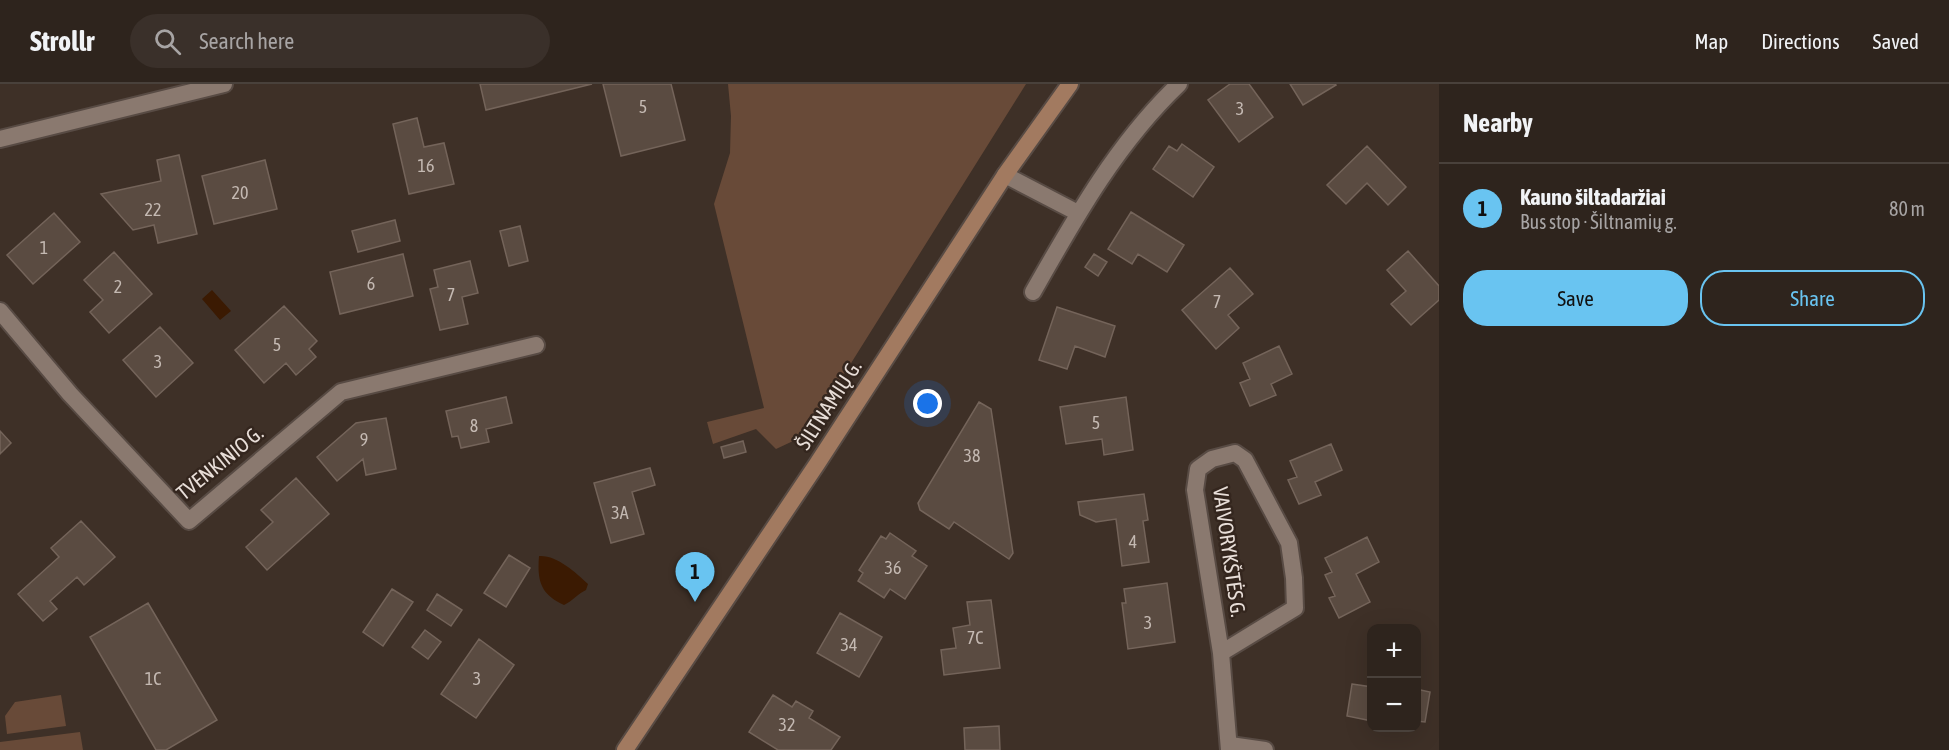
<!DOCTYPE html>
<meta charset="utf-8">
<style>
:root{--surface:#2e241d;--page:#3a302a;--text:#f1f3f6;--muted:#a7a4a4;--line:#49413b;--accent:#69c4f1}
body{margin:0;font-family:"Asap Condensed",sans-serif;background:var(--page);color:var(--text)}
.controls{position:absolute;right:18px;bottom:18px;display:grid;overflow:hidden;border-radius:12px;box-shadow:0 6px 24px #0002}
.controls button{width:54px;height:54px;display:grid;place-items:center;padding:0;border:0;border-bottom:2px solid var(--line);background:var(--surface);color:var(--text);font:30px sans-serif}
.you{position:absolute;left:928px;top:320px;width:21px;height:21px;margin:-15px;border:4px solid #fff;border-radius:50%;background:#1a73e8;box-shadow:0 0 0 9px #1a73e833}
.badge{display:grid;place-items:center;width:39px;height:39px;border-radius:50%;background:var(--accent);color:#111;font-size:20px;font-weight:700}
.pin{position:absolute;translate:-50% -50px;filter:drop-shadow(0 2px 3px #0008)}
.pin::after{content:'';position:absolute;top:32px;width:21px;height:18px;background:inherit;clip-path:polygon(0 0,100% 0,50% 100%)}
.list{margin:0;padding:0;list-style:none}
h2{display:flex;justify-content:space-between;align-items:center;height:78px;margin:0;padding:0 24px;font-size:26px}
h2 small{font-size:20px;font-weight:400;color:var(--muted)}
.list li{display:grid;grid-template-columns:39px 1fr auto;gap:18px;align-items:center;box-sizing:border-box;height:90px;padding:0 24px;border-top:2px solid var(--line)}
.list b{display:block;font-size:22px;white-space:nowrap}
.list p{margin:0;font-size:20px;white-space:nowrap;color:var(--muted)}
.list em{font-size:20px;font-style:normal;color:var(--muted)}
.actions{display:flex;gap:12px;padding:18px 24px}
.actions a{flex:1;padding:14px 0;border:2px solid var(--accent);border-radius:24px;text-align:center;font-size:21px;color:var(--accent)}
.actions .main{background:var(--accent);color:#111}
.icon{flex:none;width:33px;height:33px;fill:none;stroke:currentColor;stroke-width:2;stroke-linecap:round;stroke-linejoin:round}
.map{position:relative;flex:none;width:1439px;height:666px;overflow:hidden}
header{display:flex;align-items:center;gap:36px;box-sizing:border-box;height:84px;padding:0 30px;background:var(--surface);border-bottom:2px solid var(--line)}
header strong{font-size:28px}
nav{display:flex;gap:33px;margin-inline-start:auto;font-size:21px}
.search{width:420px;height:54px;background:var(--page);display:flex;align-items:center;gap:15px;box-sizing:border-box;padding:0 21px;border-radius:33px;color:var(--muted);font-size:22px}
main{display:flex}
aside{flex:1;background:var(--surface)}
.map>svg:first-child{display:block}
.green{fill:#684a38}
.water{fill:#3b1a02}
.building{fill:#5a4b41;stroke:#74645a;stroke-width:1.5}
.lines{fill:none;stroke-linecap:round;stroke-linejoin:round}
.minor-casing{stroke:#584b44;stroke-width:20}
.secondary-casing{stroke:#584b44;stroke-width:20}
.minor{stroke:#8a796f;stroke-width:16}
.secondary{stroke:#a27a60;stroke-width:16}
.labels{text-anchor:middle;stroke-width:5;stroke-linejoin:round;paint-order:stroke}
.number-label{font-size:18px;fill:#c4b9b2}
.street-label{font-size:21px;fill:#e8ded8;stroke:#34261e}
</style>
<header>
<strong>Strollr</strong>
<div class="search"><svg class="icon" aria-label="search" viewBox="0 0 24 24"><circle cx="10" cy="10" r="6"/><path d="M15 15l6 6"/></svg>Search here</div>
<nav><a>Map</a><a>Directions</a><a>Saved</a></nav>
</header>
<main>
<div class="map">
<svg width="1439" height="666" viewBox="0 0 1439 666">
<rect width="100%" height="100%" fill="#3e3027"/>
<path class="green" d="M728,0H1026L806,351L776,365L756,345L713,360L707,338L764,324L714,120L730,69L731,32Z
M61,611L66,642L7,650L5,632L15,618Z
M80,648L83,666H0V658Z"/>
<path class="water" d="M212,206L231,227L220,236L202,215Z
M539,472C557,471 575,488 588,500L586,506C577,510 573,517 564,521C541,510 537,498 539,472Z"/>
<path class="building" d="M480,0H592L486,26Z
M603,0H671L685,56L621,72Z
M1230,0H1249L1273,33L1239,58L1208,16Z
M1290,0H1335L1336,1L1303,21Z
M417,34L424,63L444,59L454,100L409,110L393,40Z
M1182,60L1214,83L1193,113L1153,85L1169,62L1177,67Z
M1367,62L1406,103L1388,121L1367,99L1346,120L1327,101Z
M179,71L197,150L158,159L154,141L133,146L101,110L161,97L157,76Z
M265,76L277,125L214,140L202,92Z
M1131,128L1184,161L1167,188L1138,170L1132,180L1108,165Z
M54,129L80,158L33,200L7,171Z
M395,136L400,157L358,168L352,147Z
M520,142L528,177L509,182L500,147Z
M1408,167L1439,202V216L1411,241L1391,220L1406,207L1387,186Z
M114,168L152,210L109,249L90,228L103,216L84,196Z
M403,170L413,212L340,230L330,188Z
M1094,170L1107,178L1098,192L1085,183Z
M470,177L478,209L462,213L468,240L440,246L430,205L438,203L434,186Z
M1230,184L1253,210L1228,231L1239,244L1216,265L1182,226Z
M284,222L317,257L309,265L316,273L296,291L286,279L264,299L235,266Z
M1057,223L1115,242L1105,273L1075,262L1067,285L1039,276Z
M160,243L193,279L156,313L123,276Z
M1279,262L1292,290L1271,300L1276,311L1250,322L1240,299L1250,295L1243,279Z
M506,313L512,339L486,345L489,358L461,364L458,352L452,353L446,327Z
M1126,313L1133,366L1104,371L1102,355L1066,360L1060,323Z
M979,318L991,325L1013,469L1009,475L954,438L949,445L920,426L918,419Z
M386,334L396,385L366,391L363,375L337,397L317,373L356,339Z
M0,347L11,359L0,370Z
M743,357L746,368L724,374L721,363Z
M1331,360L1342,386L1315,398L1321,411L1299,420L1288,396L1297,393L1290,377Z
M650,384L655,401L632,408L644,450L611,459L594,399Z
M296,394L329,430L267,486L246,463L273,438L261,426Z
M1144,410L1148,436L1143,437L1149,478L1122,482L1116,435L1096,438L1080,431L1078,418Z
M81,437L115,473L84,501L77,493L50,517L57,525L43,537L18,510L59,473L51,464Z
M890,449L916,467L912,472L927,482L905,515L890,505L884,514L858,497L863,489L859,486L881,452L886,455Z
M1367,453L1379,478L1356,490L1370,518L1339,534L1329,514L1335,512L1325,491L1332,488L1325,474Z
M509,471L530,484L506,523L484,509Z
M1167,499L1175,558L1128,565L1122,519H1126L1124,505Z
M392,505L413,518L383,562L363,548Z
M437,510L462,526L451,542L427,526Z
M991,516L1000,584L944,591L941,566L956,564L953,544L970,541L967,518Z
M148,519L217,636L166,666H156L90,553Z
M840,529L882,553L859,593L817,569Z
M425,546L441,558L428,575L412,563Z
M479,555L514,581L476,634L441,610Z
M1352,600L1372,603V637L1347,632Z
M1416,605L1430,608L1425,638L1416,637Z
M773,611L792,623L796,617L813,627L809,634L840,653L831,666H778L749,648Z
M999,642L1000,666H965L964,644Z"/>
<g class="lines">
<defs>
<path id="minor" d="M0,55L224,0
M1005,91L1078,129
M1033,208C1075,134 1117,59 1179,0
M0,227L70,310L189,437L341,308L536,261
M1221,569L1295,524L1294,494L1289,459L1245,376L1235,369L1212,375L1198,385L1195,406L1221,569L1229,666
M1230,661L1265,666"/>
<path id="secondary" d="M625,666L817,380L1005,91L1070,0"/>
</defs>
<use href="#minor" class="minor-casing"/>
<use href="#secondary" class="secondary-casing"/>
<use href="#minor" class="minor"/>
<use href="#secondary" class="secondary"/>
</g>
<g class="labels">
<g class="number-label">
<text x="643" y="29">5</text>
<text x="1240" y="31">3</text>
<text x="426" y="88">16</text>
<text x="240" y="115">20</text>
<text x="153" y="132">22</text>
<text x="44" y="170">1</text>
<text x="371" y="206">6</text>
<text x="118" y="209">2</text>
<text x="451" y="217">7</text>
<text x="1217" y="224">7</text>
<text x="277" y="267">5</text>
<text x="158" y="284">3</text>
<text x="1096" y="345">5</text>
<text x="474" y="348">8</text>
<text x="364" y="362">9</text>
<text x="972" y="378">38</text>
<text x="620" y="435">3A</text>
<text x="1133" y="464">4</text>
<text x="893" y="490">36</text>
<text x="1148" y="545">3</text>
<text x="975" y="560">7C</text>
<text x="849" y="567">34</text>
<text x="153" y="601">1C</text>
<text x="477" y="601">3</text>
<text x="787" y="647">32</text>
</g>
<g class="street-label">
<text transform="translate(829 321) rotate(-57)" y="7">ŠILTNAMIŲ G.</text>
<text transform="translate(220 379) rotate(-39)" y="7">TVENKINIO G.</text>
<text transform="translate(1229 468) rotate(82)" y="7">VAIVORYKŠTĖS G.</text>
</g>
</g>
</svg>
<div class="controls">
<button>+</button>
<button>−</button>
</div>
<div class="you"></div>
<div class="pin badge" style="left:695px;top:518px">1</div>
</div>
<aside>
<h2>Nearby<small></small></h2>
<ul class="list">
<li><span class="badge">1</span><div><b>Kauno šiltadaržiai</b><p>Bus stop · Šiltnamių g.</p></div><em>80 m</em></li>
</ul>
<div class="actions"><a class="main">Save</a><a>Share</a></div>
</aside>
</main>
